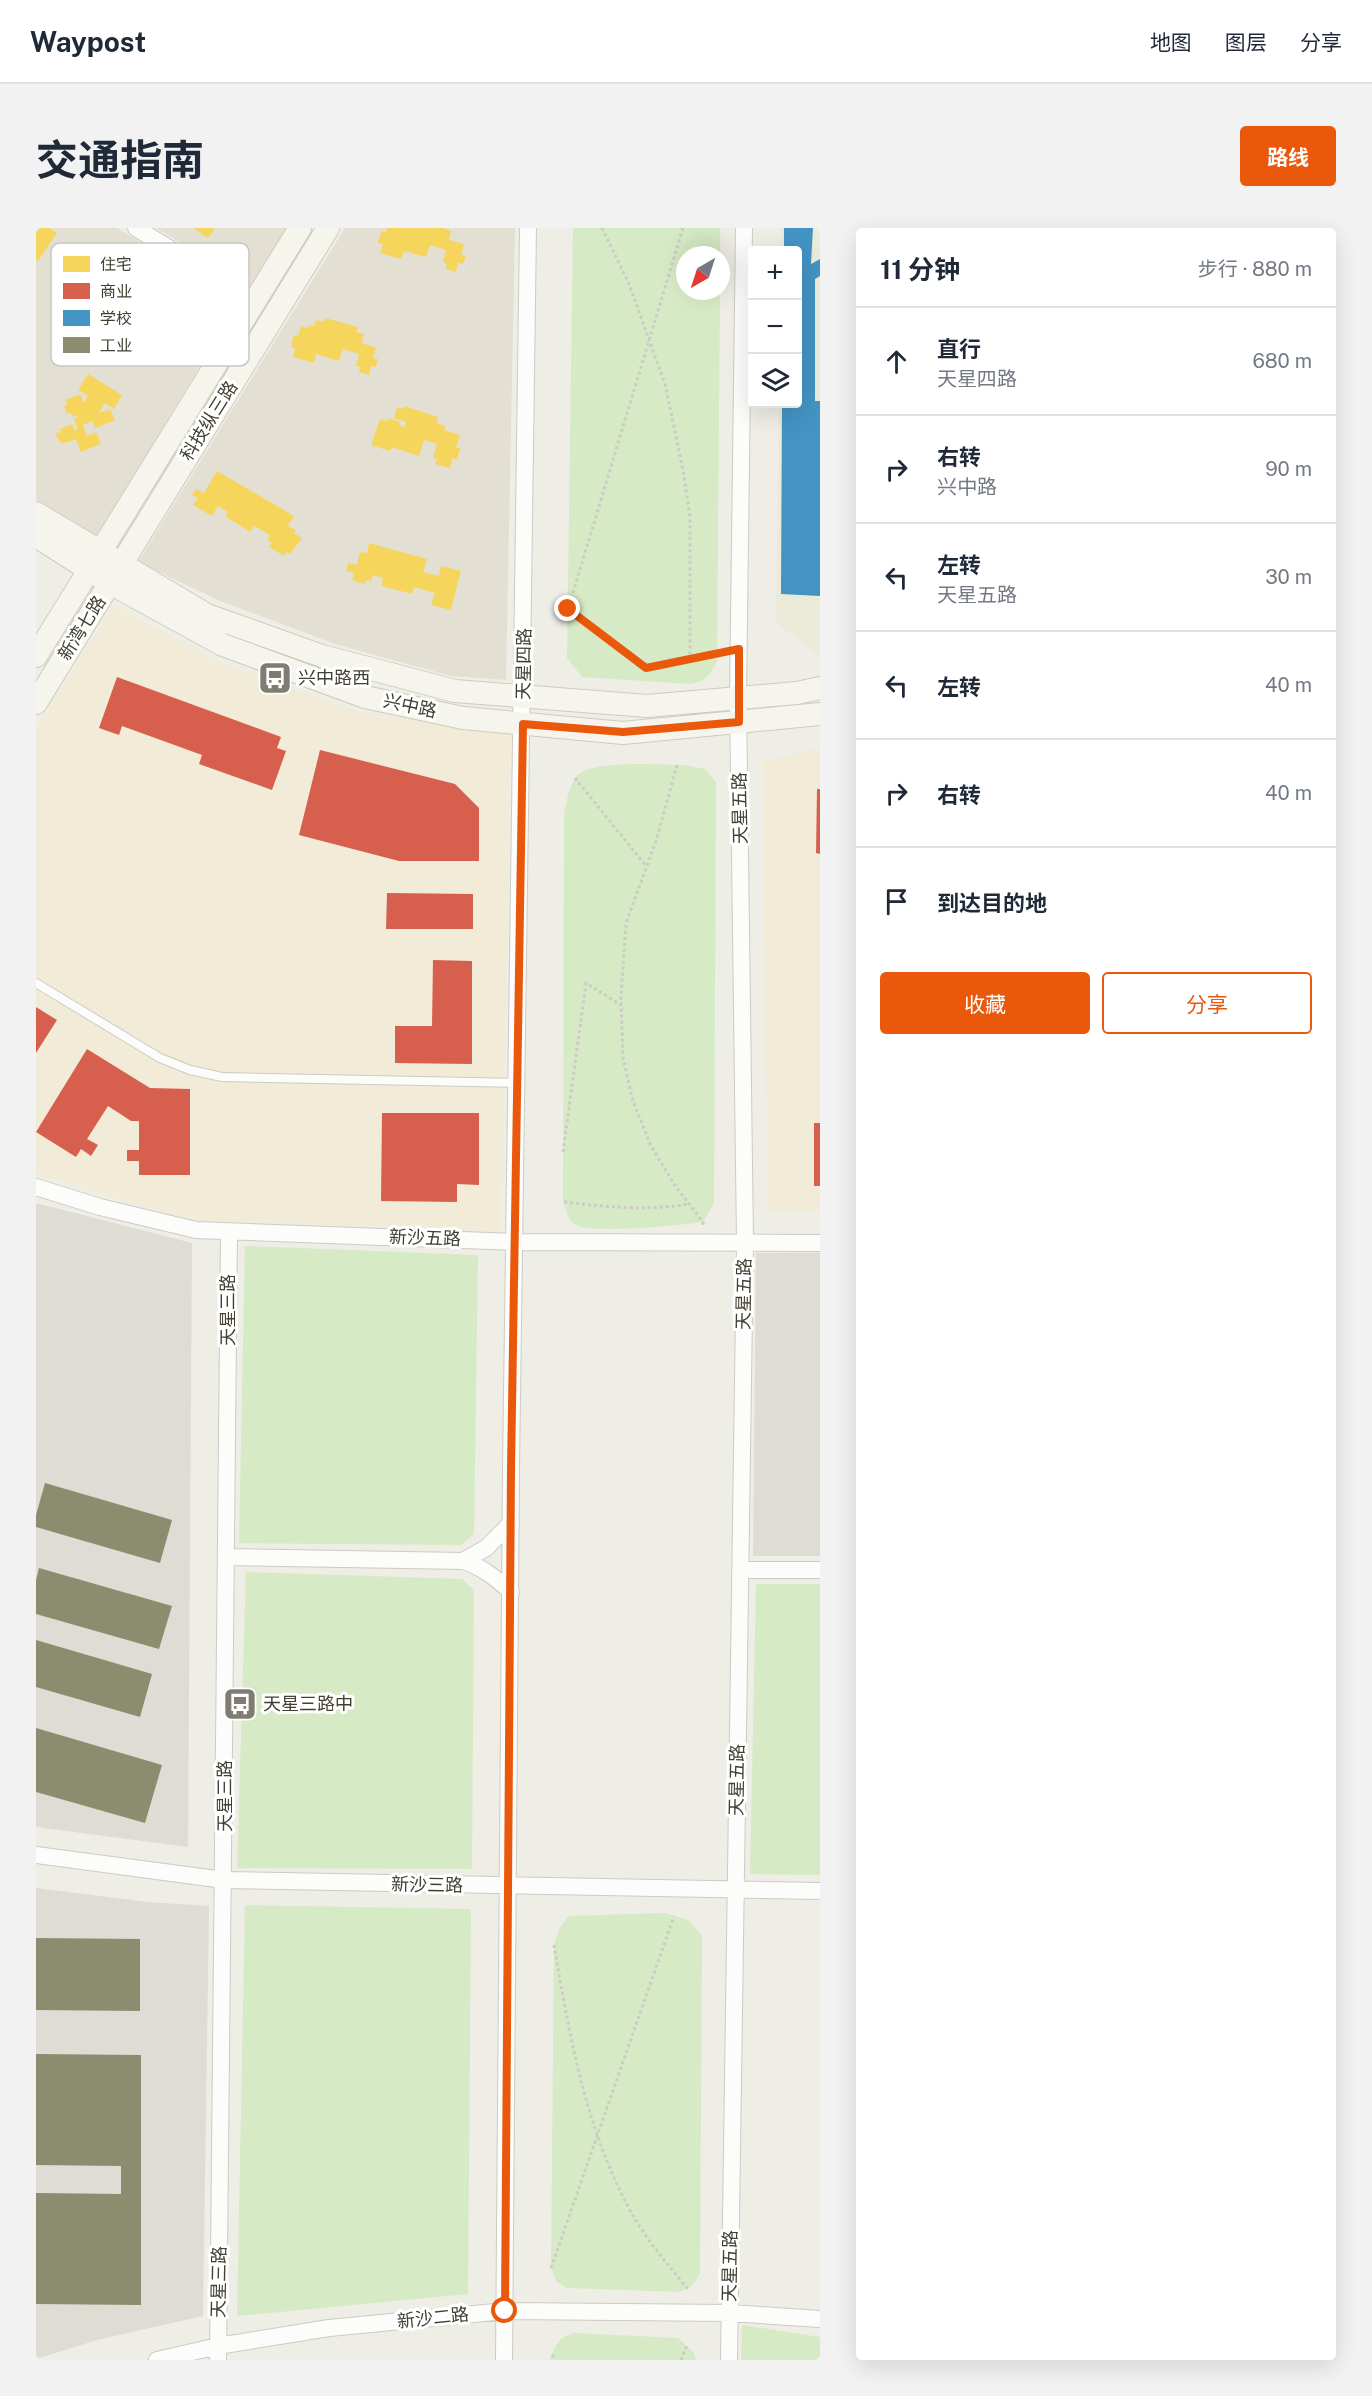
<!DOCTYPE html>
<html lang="zh">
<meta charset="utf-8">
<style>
:root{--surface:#fff;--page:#f2f2f3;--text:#1f2937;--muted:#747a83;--line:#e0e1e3;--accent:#ea580c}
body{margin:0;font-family:"Public Sans","Noto Sans SC",sans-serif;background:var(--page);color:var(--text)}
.controls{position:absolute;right:18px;top:18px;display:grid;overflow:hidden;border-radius:6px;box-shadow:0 6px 24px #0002}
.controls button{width:54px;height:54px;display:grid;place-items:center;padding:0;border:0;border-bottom:2px solid var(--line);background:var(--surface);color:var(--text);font:30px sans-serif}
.compass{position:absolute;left:640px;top:18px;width:54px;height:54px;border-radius:50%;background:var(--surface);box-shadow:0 6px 24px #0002;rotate:219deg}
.stop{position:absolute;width:18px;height:18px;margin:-14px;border:4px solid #ea580c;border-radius:50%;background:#fff}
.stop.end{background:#ea580c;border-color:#fff;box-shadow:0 2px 6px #0008}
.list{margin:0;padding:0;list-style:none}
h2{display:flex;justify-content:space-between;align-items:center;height:78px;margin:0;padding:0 24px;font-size:26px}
h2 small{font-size:20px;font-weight:400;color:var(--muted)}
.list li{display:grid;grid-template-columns:39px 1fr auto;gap:18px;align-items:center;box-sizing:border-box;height:108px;padding:0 24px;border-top:2px solid var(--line)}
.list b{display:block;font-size:22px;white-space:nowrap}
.list p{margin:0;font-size:20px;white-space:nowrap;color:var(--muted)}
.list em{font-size:20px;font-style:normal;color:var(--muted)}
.actions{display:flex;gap:12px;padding:18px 24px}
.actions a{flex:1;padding:14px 0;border:2px solid var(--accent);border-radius:6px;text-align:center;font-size:21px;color:var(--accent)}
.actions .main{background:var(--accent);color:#fff}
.icon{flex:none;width:33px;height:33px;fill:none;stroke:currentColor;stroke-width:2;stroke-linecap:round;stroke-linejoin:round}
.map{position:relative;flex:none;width:784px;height:2132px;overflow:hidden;border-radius:6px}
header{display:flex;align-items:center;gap:36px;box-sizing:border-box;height:84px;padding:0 30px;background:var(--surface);border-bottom:2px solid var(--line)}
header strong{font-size:28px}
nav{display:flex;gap:33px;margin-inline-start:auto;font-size:21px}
.intro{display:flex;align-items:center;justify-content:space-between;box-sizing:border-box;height:144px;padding:0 36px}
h1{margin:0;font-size:42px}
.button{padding:15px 27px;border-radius:6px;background:var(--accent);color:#fff;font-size:21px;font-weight:700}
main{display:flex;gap:36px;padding:0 36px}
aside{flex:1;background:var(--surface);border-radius:6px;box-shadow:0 6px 24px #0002}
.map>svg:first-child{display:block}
.residential{fill:#e3e0d3}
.commercial{fill:#f1ebd8}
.industrial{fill:#dedcd4}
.education{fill:#ecead8}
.green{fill:#d6eac6}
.homes{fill:#f6d55c}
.shops{fill:#d6604d}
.schools{fill:#4393c3}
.industry{fill:#8c8c6e}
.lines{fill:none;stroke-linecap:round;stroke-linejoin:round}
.lane-casing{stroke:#cccbc4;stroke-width:10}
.street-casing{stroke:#cccbc4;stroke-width:18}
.secondary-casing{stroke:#cdccbd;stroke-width:24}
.path{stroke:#cccbc5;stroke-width:3;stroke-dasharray:3 3;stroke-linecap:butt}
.lane{stroke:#fcfcfb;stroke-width:8}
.street{stroke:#fcfcfb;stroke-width:16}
.secondary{stroke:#f6f5ed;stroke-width:22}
.route{stroke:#ea580c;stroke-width:8}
.labels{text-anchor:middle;stroke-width:6;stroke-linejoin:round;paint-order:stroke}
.street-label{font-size:18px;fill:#434033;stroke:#fff}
.poi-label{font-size:18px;fill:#434033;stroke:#fff;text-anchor:start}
.key{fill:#fff;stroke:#c7c6c2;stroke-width:1.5}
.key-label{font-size:16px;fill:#434033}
</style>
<header>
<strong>Waypost</strong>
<nav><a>地图</a><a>图层</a><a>分享</a></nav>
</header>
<div class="intro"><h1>交通指南</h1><a class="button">路线</a></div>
<main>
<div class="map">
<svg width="784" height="2132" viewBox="0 0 784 2132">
<rect width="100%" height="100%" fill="#eeede6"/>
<path class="residential" d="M0,0H81L203,74L60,309L0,272Z
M120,0H255L218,60Z
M309,0H479L470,452L415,448L299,416L182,372L102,334Z"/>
<path class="commercial" d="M78,377L182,434L322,484L475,506L465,1003L155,992L0,946V500Z
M784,520V983L732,982L726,534Z"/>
<path class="industrial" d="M0,975L156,1015L152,1619L0,1599Z
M720,1025H784V1328H717Z
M0,1660L112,1674L173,1678L167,2088L61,2112L0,2131Z"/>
<path class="education" d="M745,0H784V428L740,394L743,176H762V22H745Z"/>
<path class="green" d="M537,0H684V27H649V63H684L681,434C674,447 669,453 655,456L546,449L531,430Z
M649,537L669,541L680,554L678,975L667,994C645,997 554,1007 538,996C531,990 529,979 527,971L528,590C530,577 532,560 540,549C553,531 626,537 649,537Z
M209,1018L442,1027L438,1306L425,1317L203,1315Z
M210,1344L426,1351L438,1362L436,1641L201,1640Z
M720,1356H784V1647L714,1646Z
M209,1677L435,1681L432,2066L201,2088Z
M628,1685L652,1692L666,1708L664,2045C659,2055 654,2060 643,2064L531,2060L521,2054L515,2040L518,1717L524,1699L533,1688Z
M706,2097L784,2109V2132H705Z
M537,2105L642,2110L658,2125L660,2132H514C519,2117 522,2110 537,2105Z"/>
<path class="homes" d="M0,0H13L21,5L2,33L0,32Z
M157,0H179L172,10Z
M351,0H407L415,3L413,12L428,16L425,27L430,28L427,36L422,34L420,44L410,41L411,36L407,34L410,22L394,17L390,29L368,23L365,31L344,25L347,16L342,15L345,3L350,4Z
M289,90L322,99L320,104L328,106L326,115L340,120L337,130L342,131L340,139L335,138L333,147L323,144L324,139L320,138L323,126L307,121L303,133L280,126L278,135L257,129L259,120L255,119L258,107L262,108L265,98L271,100L273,97L278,98L280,92L288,94Z
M52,146L86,167L78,181L69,175L63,185L74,181L79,192L59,200L56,193L47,197L51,208L60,204L65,216L45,224L40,211L26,216L19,206L25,204L24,201L36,196L39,203L42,201L38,191L42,189V187L37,189L34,184L31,186L28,178L32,177L29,172L44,166L48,175L52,168L42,162Z
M368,178L402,189L400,195L410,198L408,202L424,207L420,220H424L421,232L416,230L414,240L399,236L401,230H397L401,216L388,212L383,228L356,219L354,223L335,217L344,191L352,193L353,190L364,194L363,197L369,199L370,194L358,190L361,179L367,181Z
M181,243L258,288L252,298L260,302L258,305L266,310L254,326L250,324L248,328L233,319L236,314L231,312L234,307L218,298L214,304L189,288L192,284L182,278L176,288L157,277L162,270L156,267L160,261L168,265Z
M333,315L391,331L387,344L403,348L405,338L425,343L415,382L395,377L399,365L378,359L376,366L345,358L347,350L337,347L335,353L330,352L329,356L316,352L318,345L310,343L312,335L321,337L324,324L331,325Z"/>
<path class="shops" d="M81,449L245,509L241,520L250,523L236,562L163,536L166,527L86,498L83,507L63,500Z
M284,522L419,556L443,580V633H363L263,607Z
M781,561H784V626L780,625Z
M351,665L437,666V701H350Z
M397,732L436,733V836L359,835V798H396Z
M0,779L21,792L0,825Z
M51,821L114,860L154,861V947H103V933H91V922H103V893H95L72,878L51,911L62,917L55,928L45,921L40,929L0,904Z
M346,885H443V957L421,956V974L345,973Z
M778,895H784V958H778Z"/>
<path class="schools" d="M748,0H777L775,36L784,31V48L779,51V173H784V368L745,366L746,176H762V22H748Z"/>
<path class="industry" d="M9,1255L136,1292L124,1335L0,1299V1287Z
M3,1340L136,1378L123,1421L0,1386V1352Z
M0,1412L116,1446L104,1489L0,1459Z
M0,1500L126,1537L109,1595L0,1564Z
M0,1710L104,1711V1783L0,1782Z
M0,1826L105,1827V2077L0,2076V1965L85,1966V1938L0,1937Z"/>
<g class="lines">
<defs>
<path id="lane" d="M0,755L124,830L154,842L186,849L481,855"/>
<path id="street" d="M100,0L219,73
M0,959L64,979L160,1002L479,1014L784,1015
M190,1329L427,1333
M704,1342H784
M475,1364C460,1350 446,1339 427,1333L450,1320L475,1295
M0,1627L188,1652L784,1663
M121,2132L182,2118L293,2100L469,2083L694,2085L784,2091
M182,2132L193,1004
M468,2132L475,1241L492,0
M693,2132L709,1014L702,470L708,0"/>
<path id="secondary" d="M0,285L171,387L286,428L419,463L611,478L761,465L784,460
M0,308L74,355L187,417L329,469L427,490L587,505L784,486
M0,428L264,0
M0,475L292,0"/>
</defs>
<use href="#lane" class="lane-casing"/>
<use href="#street" class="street-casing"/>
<use href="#secondary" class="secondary-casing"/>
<path class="path" d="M566,0L593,56L629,156L647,242L654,290V430
M647,0L532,381L610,440L689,424
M641,537L620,613L590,695L585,769L587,830L597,873L614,916L638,956L667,994V1000
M539,550L610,638
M527,924L550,755L585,777
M528,974C571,979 611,983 653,976
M518,1717C533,1806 550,1903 595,1984C611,2012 631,2036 652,2061
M515,2040L638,1688
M516,2127L519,2132
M645,2132L651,2117"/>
<use href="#lane" class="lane"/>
<use href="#street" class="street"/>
<use href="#secondary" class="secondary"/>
</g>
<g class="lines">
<path class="route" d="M469,2083L475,1241L487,496L587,504L703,494V421L610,440L532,381"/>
</g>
<defs>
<symbol id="bus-square" viewBox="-11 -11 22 22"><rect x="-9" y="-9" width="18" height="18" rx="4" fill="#7f7d72" stroke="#fff"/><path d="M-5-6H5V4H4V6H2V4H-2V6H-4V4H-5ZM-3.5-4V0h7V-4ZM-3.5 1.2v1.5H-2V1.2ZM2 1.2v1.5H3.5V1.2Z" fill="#fff"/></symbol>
</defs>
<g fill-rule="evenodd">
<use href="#bus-square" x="220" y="431" width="38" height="38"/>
<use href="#bus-square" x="185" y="1457" width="38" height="38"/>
</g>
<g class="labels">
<g class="street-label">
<text transform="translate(173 193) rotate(-58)" y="6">科技纵三路</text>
<text transform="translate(46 400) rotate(-58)" y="6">新湾七路</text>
<text transform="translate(488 436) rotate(-89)" y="6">天星四路</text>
<text transform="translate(374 478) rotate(12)" y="6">兴中路</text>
<text transform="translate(704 580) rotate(-91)" y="6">天星五路</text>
<text transform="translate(389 1010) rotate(2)" y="6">新沙五路</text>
<text transform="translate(708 1066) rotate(-89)" y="6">天星五路</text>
<text transform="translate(192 1082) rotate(-90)" y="6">天星三路</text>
<text transform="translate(701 1552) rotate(-89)" y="6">天星五路</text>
<text transform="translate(189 1568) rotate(-90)" y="6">天星三路</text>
<text transform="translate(391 1657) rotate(1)" y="6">新沙三路</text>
<text transform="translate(694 2038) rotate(-89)" y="6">天星五路</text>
<text transform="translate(183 2054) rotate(-89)" y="6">天星三路</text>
<text transform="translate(397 2090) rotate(-6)" y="6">新沙二路</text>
</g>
<g class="poi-label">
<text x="262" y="456">兴中路西</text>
<text x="227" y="1482">天星三路中</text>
</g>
</g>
<rect x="15" y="15" width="198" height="123" rx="9" class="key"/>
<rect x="27" y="28" width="27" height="16" fill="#f6d55c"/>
<rect x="27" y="55" width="27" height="16" fill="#d6604d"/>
<rect x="27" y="82" width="27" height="16" fill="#4393c3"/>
<rect x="27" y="109" width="27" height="16" fill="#8c8c6e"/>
<g class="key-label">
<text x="64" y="42">住宅</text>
<text x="64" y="69">商业</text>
<text x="64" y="96">学校</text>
<text x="64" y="123">工业</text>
</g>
</svg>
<div class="controls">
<button>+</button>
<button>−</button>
<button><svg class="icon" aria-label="layers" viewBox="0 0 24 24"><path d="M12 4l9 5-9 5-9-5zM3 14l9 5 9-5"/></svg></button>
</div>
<svg class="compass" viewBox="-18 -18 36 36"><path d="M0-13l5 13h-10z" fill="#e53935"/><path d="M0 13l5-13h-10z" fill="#747a83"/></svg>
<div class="stop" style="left:469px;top:2083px"></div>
<div class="stop end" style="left:532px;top:381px"></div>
</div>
<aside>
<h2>11 分钟<small>步行 · 880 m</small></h2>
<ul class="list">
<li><svg class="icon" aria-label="ahead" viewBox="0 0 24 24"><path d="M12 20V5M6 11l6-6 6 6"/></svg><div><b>直行</b><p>天星四路</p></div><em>680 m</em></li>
<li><svg class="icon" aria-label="right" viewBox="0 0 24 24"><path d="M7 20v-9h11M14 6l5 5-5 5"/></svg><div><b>右转</b><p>兴中路</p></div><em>90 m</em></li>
<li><svg class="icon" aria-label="left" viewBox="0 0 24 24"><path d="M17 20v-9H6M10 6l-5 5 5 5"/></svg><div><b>左转</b><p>天星五路</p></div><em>30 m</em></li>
<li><svg class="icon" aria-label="left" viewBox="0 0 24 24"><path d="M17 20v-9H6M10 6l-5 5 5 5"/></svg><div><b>左转</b></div><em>40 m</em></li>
<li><svg class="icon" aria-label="right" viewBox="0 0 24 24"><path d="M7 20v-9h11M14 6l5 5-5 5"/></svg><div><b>右转</b></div><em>40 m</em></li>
<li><svg class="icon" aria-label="arrive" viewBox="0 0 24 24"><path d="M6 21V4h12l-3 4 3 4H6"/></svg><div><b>到达目的地</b></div></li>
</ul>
<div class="actions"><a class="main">收藏</a><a>分享</a></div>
</aside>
</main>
